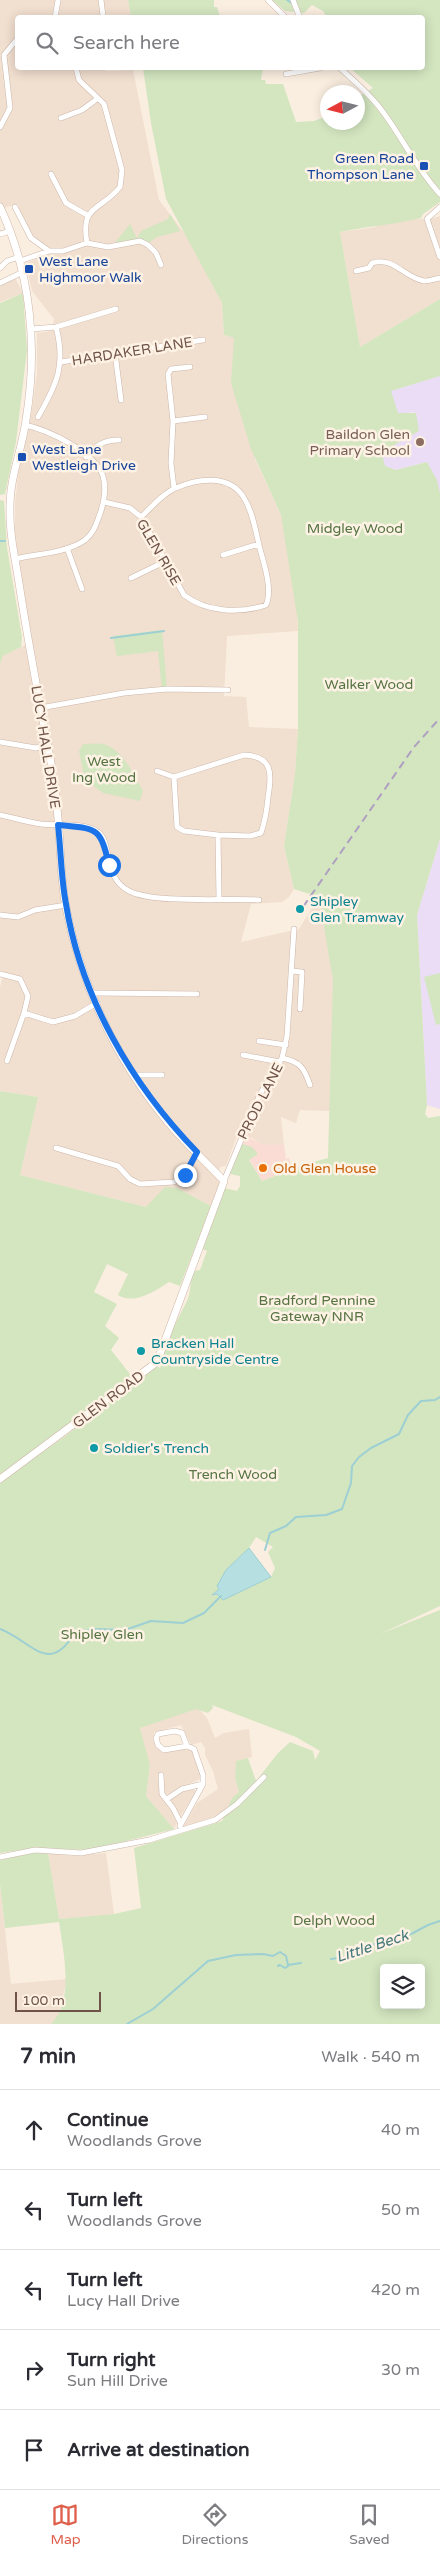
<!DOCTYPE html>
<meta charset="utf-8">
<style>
:root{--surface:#fff;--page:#f7f7f7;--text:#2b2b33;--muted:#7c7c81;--line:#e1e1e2;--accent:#de5f4b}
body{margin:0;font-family:"Varela Round",sans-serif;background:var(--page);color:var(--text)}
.controls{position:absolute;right:15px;bottom:15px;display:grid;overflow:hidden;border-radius:5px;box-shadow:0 2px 12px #0003}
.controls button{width:45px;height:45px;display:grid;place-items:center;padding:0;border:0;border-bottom:1px solid var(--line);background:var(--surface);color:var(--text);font:25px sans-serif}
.compass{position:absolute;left:320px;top:85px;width:45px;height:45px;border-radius:50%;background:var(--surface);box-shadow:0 2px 12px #0003;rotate:263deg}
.scale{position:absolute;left:15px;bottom:12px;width:86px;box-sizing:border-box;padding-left:5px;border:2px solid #6f5349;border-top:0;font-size:14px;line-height:18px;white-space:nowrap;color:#6f5349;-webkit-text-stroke:4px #fef2e5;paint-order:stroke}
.stop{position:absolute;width:15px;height:15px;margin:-11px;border:4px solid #1a73e8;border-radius:50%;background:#fff}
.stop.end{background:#1a73e8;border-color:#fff;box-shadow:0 1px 5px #0008}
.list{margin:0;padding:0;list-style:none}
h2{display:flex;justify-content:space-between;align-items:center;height:65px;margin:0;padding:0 20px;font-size:21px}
h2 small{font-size:16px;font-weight:400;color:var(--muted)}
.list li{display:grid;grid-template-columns:32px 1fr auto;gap:15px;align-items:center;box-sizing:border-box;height:80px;padding:0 20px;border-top:1px solid var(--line)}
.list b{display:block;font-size:19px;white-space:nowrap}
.list p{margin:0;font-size:16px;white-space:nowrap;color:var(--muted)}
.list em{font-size:16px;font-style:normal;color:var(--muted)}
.icon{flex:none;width:28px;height:28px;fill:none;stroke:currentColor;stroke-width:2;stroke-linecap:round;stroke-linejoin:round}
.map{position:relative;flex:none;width:440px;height:2024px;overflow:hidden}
.search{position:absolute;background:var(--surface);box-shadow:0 2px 12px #0003;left:15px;right:15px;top:15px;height:55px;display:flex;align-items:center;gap:12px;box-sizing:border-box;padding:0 18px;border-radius:5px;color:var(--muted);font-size:19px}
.sheet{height:465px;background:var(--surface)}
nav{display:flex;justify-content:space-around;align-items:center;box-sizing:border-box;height:70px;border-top:1px solid var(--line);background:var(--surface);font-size:14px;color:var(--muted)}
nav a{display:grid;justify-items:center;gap:2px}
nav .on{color:var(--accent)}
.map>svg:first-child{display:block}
.residential{fill:#f1dfcf}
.commercial{fill:#fadcd4}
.education{fill:#ebddf6}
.green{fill:#d3e6c0;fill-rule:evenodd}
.water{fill:#b6dfe2;stroke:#9dcfd3}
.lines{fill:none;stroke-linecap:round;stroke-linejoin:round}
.stream{stroke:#9dcfd3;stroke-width:2}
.street-casing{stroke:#ccb7ab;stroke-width:6}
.secondary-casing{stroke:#cfb6a8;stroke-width:8}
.street{stroke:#fff;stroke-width:5}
.secondary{stroke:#fff;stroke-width:7}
.rail{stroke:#afa0c2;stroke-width:2;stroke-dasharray:8 5;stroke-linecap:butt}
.route{stroke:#1a73e8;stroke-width:6}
.transit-dot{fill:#1a4fb4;stroke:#fef2e5;stroke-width:2}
.education-dot{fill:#8d6e63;stroke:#fef2e5;stroke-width:2}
.culture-dot{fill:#0f9aa8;stroke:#fef2e5;stroke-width:2}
.food-dot{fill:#e8710a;stroke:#fef2e5;stroke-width:2}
.labels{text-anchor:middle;stroke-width:5;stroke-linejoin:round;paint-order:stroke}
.transit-label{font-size:14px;fill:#164399;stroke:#fef2e5;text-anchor:start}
.street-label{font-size:14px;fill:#6f5349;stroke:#fef2e5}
.education-label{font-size:14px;fill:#785e54;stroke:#fef2e5;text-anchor:end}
.park-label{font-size:14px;fill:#557442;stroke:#fef2e5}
.culture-label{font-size:14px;fill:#0d838f;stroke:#fef2e5;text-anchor:start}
.food-label{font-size:14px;fill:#c56008;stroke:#fef2e5;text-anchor:start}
.water-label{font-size:15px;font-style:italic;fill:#42777b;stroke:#fef2e5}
</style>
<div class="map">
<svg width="440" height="2024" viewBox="0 0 440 2024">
<rect width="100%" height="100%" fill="#faeee0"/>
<path class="residential" d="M0,0H128L131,17L18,18V68H105L106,71L133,70L159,200L188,238L222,303L224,335L234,338L255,459L284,522L296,597L298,631L227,636L224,696L246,697L249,727L298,729L295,774L284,846L294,889L289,897L282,902L251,904L241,942L299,929L319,897L336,992L331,1053L330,1111L300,1110L296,1123L281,1117L284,1145H263L239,1130L226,1166L220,1167L217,1179L220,1181L211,1206L177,1188L146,1207L20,1175L38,1097L0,1091V987L4,972L0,971V664L3,656L31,642L15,532V503L19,468L31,416L37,373V333L52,331L54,319L32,291L26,263L48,255L45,245L31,234L17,214L19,206L17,204L0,209Z
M440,216V299L360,347L340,232L376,227L379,218L431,219Z
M15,278L23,293L0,302V285Z
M197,1707L207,1718L215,1738L224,1733L249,1729L252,1757L236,1761L235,1778L239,1792L227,1809L211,1818L183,1827L197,1803L218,1789L213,1771L205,1755V1748L201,1742L191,1745L181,1725L154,1732L153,1740L161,1752L184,1749L193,1751L202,1778L166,1795L160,1788L163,1785L164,1772L158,1773L159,1790L161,1796L173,1810L177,1823L174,1829L146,1796L150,1766L140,1728Z
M190,1788L196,1791L179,1819L170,1798Z
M48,1853L74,1856L106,1853L114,1914L59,1919Z
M0,1884L11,1984L67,1979L58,2017L51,2024H0Z"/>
<path class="commercial" d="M247,1132L251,1139L264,1145H284L286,1159L289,1158L292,1169L262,1181L242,1147Z"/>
<path class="education" d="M440,376V495L427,462L396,470L385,466L381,458L415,412L398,414L390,391Z
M440,839V1109L427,1105L417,915Z"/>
<path class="green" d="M128,0H214V7H217L220,17H131Z
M272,0H440V202L423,214L421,218C393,225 368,226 340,232L360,347L440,299V376L391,391L398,413H416L419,431L391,447L383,458L385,466L396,470L427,462L437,480L440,493V839L417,915L427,1105L425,1114L428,1118L440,1116V1606L380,1634L440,1610V2024H51C75,2001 63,1951 59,1922L5,1928L0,1884V1860L33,1853H48L59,1919L114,1914L141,1908L134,1848L222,1821L232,1798L239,1792L235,1778L236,1761L248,1758L256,1781L278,1753L290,1742L313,1751L315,1760L320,1751L296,1737L212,1705L213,1708L208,1713L196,1709L140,1728L150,1765L146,1796L174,1829L91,1850L35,1848L0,1853V1482L64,1437L156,1366L160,1368L166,1357L163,1355C169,1336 178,1318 187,1301C192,1291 189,1279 195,1271L200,1270L207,1251L203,1249L202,1245L224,1188L237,1191L240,1186V1176L230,1174L242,1144L252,1147L258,1154L249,1160L262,1181L306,1164L328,1158L333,980L319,897L294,889L284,846L295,774L298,729V622L281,515L251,449L231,383L234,338L224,335L222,303L166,199L151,123L143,68H263L261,80H265L266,84H283L296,122L314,121L327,116L328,122H358V97L373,88L350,68H422V18L327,17L323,11L312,5L304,13L285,11ZM256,1537L273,1547L268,1552L275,1568L271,1577L226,1570L249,1548ZM384,1968H421V2005H384Z
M170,214L180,231L157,237L147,244L140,241L114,244L130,224L137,238L141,231L168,219Z
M23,293L27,350L16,442L5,494L0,495V303Z
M0,500L4,501L7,548L22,637L21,647L3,656L0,664Z
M162,630L167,689H162L158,651L117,656L113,636Z
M83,744C89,744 97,743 103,744C122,748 134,775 143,791L140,801L103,793L85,780L79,751Z
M440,973V1024L436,1025L424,977Z
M0,1091L38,1097L20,1175L146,1207L165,1187L177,1188L211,1206L180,1286L169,1282C154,1292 134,1305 118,1295L128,1274L107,1264L94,1292L117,1304L105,1326L119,1338L111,1350L130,1374L131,1379L57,1436L0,1474Z"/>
<path class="water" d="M249,1548L271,1577L223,1600L217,1594L212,1595L219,1589L217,1586L226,1570Z"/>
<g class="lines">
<path class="stream" d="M287,0L293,4
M0,541H5
M111,638L164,631
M265,1550L270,1533L286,1526L296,1517L326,1515L342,1509L351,1483L352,1466L359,1457L371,1448L399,1434L408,1415L421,1401L435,1400L440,1397
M0,1629C32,1641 49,1677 75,1632L95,1629L125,1630L151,1621L183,1623L204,1613L221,1596
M331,1959L351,1956L359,1948L366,1950L374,1944L378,1947L413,1933L428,1925L440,1921
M278,1966L280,1965L285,1968L288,1966
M127,2024L153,2009L208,1961L236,1955L263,1954L273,1956L280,1952L286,1956L288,1965L301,1963"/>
<defs>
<path id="street" d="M101,0L103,16
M268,0L286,18
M293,0L300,18
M55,18L58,0
M76,68L79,80L104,104L122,170L120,187C101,211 80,204 87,243
M340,68C355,82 371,95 383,112C403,139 417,169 440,194
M286,74L320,68
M61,118L82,110L97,99
M0,127L10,108L4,55L18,38
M51,174L66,203L87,215
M15,207L31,238L49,251
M440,207L427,219L440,257
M0,234L10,231
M20,261L49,251H63L87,243L108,247L140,241L148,245L156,253L161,265
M0,268L7,261L19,257
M356,271L369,268L372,263C393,256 405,278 424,281C429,281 435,279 440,278
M0,283L23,272
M56,327L116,309
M31,329L56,327C66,365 57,384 38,417
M115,353L121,400
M61,362L203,340
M173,421L205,417
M86,457C97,445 103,440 119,440
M174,488L171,463L173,421L168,374L171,369L190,367
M104,502L130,508L141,517L184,595C206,612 239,614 266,605C273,590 264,564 260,549C256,533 253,512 244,498C230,474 198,478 176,488C163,493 151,508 141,517
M67,548L82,589
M223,555L259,544
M15,559C36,554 67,553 85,540C94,533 96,524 100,514C104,502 107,489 103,476C95,452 48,430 25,425
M131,578L164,562
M40,708L124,693L167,689L228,690
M0,742L36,748L48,745
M157,771L174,777
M0,815C14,818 28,822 41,824C58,826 84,822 98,832C113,844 102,877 129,891C155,904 227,898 259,900
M218,835L184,831L177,827L174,777L244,755C273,756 272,774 268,797C267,810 265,821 261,833L250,836L218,835L219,898
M0,915L18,917L35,910L66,905
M292,971L302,972L300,1009
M0,974L20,979L28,996L24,1013L53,1022L75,1016L97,1003
M93,993L197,994
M259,1041L286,1045
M243,1055L280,1062
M282,1058C301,1062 304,1068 310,1085
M7,1061L24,1013
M134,1075H162
M56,1148L118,1166L130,1179L140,1184L174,1182L185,1175L197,1152
M224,1181L260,1094L282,1058L287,1036L294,929
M161,1775L162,1794L173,1808L181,1824
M167,1799L182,1789L203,1784V1775L194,1749L187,1746L164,1750L158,1745L156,1738L158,1734L175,1731L182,1733L187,1746
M180,1826L203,1784
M0,1857L35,1850L81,1853L149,1840L215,1820L237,1804L264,1777"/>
<path id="secondary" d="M0,207C31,273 38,348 26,420C22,449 10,477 10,506C9,533 15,557 19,583C27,636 37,689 47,742C54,775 58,811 60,845C61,866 62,886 66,907C80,983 117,1061 167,1121C184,1142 205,1161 224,1181L157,1362L0,1479"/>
</defs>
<use href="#street" class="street-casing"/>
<use href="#secondary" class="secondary-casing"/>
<use href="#street" class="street"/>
<use href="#secondary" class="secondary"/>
<path class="rail" d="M303,907L414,747L440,718"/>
</g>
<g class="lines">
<path class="route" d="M109,865C100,826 97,829 58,825C61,851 61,878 66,904C81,998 132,1085 197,1152L185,1175"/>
</g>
<g class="transit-dot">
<rect x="419" y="161" width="10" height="10" rx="2.5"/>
<rect x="24" y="264" width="10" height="10" rx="2.5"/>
<rect x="17" y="452" width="10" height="10" rx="2.5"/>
</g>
<circle class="education-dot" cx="420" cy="442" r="5"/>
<g class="culture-dot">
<circle cx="300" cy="909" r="5"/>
<circle cx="141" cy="1351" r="5"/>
<circle cx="94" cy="1448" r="5"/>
</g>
<circle class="food-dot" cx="263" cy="1168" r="5"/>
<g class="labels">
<g class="transit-label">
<text x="414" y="163" text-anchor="end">Green Road<tspan x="414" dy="16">Thompson Lane</tspan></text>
<text x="39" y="266">West Lane<tspan x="39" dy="16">Highmoor Walk</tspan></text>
<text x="32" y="454">West Lane<tspan x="32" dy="16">Westleigh Drive</tspan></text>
</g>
<g class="street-label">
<text transform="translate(132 351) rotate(-9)" y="5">HARDAKER LANE</text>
<text transform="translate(159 552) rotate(60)" y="5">GLEN RISE</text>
<text transform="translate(46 747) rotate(81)" y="5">LUCY HALL DRIVE</text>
<text transform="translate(260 1101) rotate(-63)" y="5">PROD LANE</text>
<text transform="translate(108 1399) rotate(-37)" y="5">GLEN ROAD</text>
</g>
<g class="education-label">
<text x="410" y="439">Baildon Glen<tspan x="410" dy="16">Primary School</tspan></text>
</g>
<g class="park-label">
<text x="355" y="533">Midgley Wood</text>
<text x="369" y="689">Walker Wood</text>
<text x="104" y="766">West<tspan x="104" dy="16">Ing Wood</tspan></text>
<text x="317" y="1305">Bradford Pennine<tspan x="317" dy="16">Gateway NNR</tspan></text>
<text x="233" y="1479">Trench Wood</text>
<text x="102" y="1639">Shipley Glen</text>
<text x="334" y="1925">Delph Wood</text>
</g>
<g class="culture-label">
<text x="310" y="906">Shipley<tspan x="310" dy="16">Glen Tramway</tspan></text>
<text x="151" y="1348">Bracken Hall<tspan x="151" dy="16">Countryside Centre</tspan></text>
<text x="104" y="1453">Soldier's Trench</text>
</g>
<g class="food-label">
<text x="273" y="1173">Old Glen House</text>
</g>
<g class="water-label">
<text transform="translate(372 1946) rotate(-18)" y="5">Little Beck</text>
</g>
</g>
</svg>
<div class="controls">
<button><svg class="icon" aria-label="layers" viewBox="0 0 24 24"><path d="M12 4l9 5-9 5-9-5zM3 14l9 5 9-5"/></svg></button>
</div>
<svg class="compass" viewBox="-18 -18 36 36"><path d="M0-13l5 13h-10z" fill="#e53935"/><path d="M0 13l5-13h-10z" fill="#7c7c81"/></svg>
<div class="scale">100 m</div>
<div class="stop" style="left:109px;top:865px"></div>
<div class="stop end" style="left:185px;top:1175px"></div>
<div class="search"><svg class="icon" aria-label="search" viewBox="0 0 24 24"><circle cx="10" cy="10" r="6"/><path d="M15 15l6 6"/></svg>Search here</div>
</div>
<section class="sheet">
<h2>7 min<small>Walk · 540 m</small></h2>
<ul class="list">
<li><svg class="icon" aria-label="ahead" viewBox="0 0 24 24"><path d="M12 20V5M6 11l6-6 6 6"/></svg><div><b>Continue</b><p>Woodlands Grove</p></div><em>40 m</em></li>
<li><svg class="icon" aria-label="left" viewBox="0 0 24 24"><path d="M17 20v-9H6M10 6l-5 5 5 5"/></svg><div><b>Turn left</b><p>Woodlands Grove</p></div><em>50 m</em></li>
<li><svg class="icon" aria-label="left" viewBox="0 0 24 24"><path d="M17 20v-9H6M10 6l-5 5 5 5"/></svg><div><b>Turn left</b><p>Lucy Hall Drive</p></div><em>420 m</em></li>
<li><svg class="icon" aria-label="right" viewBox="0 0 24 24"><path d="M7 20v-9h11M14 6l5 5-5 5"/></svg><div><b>Turn right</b><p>Sun Hill Drive</p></div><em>30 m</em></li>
<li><svg class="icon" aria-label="arrive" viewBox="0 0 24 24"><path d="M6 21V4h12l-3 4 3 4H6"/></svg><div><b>Arrive at destination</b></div></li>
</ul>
</section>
<nav>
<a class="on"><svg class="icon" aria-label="map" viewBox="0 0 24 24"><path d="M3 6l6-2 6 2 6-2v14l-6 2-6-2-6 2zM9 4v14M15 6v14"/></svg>Map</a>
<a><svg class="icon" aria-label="directions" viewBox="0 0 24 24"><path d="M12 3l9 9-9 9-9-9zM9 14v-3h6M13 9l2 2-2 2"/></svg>Directions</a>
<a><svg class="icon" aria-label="saved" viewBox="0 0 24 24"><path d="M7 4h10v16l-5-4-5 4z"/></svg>Saved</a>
</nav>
